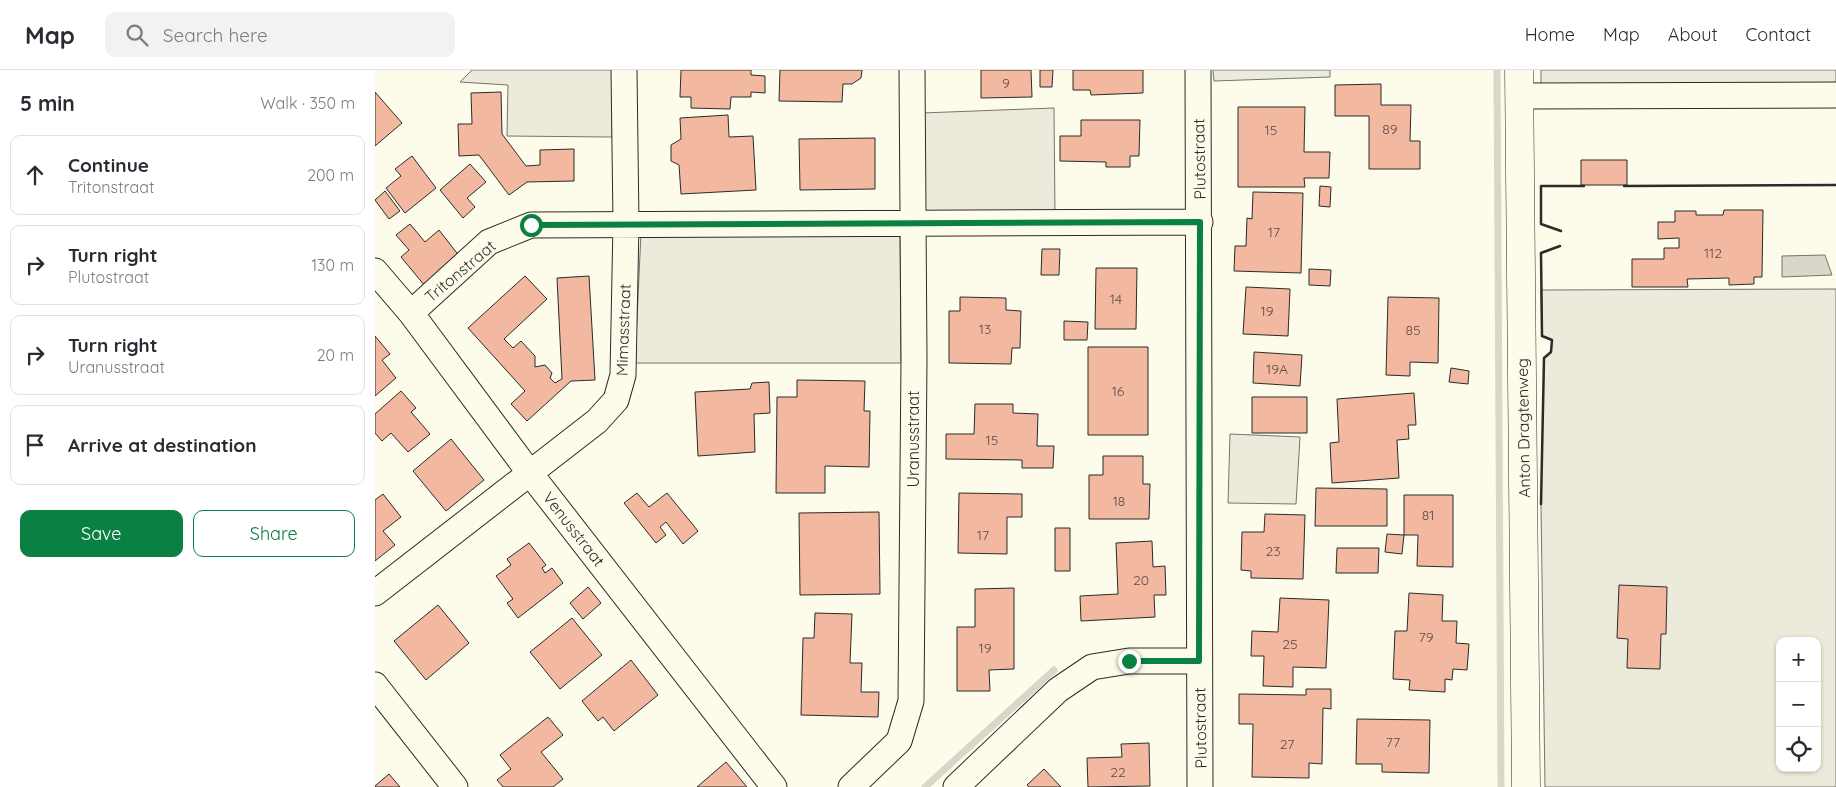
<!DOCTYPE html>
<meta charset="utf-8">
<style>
:root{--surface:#fff;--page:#f2f2f3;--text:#2b2b33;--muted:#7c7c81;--line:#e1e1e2;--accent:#0b8043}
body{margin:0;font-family:Quicksand,sans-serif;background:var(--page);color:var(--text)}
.controls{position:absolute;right:15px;bottom:15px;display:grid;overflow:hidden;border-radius:10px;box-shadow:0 1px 4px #0004}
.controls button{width:45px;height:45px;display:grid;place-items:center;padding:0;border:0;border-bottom:1px solid var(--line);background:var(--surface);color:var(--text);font:25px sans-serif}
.stop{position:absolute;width:15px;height:15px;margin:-11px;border:4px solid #0b8043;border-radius:50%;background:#fff}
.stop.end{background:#0b8043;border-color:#fff;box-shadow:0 1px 5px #0008}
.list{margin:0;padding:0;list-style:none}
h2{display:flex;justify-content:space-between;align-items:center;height:65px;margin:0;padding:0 20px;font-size:21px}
h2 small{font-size:16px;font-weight:400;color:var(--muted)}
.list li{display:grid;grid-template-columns:32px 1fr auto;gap:15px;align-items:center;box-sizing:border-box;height:80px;margin:0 10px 10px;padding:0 10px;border:1px solid var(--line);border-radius:10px}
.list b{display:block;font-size:19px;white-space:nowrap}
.list p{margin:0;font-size:16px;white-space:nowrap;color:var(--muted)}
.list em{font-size:16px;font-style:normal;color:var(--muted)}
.actions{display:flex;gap:10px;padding:15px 20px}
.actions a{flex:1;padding:11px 0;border:1px solid var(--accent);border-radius:10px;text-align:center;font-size:18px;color:var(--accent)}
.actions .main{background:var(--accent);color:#fff}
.icon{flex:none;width:28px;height:28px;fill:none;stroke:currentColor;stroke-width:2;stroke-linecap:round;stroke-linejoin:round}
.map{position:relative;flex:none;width:1461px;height:717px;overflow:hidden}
header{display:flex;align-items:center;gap:30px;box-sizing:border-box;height:70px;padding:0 25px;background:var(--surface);border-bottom:1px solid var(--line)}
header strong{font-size:24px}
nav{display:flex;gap:28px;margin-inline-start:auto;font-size:18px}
.search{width:350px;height:45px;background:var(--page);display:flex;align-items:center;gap:12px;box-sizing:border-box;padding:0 18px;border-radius:10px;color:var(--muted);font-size:19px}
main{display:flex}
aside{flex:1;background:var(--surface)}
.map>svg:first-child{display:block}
.green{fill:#ecebdb;stroke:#74746e;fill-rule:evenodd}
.water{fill:#d8d7c9;stroke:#74746e}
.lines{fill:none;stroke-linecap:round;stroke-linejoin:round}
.stream{stroke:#d8d7c9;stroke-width:7}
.building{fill:#f2b8a0;stroke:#2b2b2b}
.minor-casing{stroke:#2b2b2b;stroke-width:27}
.major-casing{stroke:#2b2b2b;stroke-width:29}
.minor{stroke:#fdfbea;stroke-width:25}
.major{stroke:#fdfbea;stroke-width:28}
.wall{stroke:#2b2b2b;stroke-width:2.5}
.route{stroke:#0b8043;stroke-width:6}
.labels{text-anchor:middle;stroke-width:4;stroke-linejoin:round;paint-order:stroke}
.number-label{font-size:14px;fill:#5d4e48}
.street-label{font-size:16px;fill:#2b2b2b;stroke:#fdfbea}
</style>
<header>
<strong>Map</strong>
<div class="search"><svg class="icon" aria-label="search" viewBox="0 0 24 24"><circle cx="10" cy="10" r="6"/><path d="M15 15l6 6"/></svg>Search here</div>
<nav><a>Home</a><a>Map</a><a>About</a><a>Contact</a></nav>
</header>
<main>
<aside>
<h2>5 min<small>Walk · 350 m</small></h2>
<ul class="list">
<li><svg class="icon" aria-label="ahead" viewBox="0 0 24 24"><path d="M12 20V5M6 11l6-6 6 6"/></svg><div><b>Continue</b><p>Tritonstraat</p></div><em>200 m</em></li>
<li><svg class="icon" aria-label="right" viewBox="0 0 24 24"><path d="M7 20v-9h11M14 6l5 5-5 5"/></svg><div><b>Turn right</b><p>Plutostraat</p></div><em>130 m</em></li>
<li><svg class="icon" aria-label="right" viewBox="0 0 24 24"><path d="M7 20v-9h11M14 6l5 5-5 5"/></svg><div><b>Turn right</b><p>Uranusstraat</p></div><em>20 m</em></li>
<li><svg class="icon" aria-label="arrive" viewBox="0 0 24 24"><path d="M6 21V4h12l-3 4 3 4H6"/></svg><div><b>Arrive at destination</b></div></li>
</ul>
<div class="actions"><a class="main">Save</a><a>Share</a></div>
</aside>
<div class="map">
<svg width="1461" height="717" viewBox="0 0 1461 717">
<rect width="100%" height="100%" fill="#fdfbea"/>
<path class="green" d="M97,0H238L237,67L132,66L133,15L85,12Z
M838,0H955V7L839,11Z
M1166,0H1461V20L1166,19Z
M679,38L680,146L546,145L547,43Z
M266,163L525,164L526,293H260Z
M1461,219V717H1170L1166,434L1169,288L1176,282L1177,270L1167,266L1166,220ZM1405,571H1442V698H1405Z
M855,364L925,367L921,434L853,433Z"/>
<path class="water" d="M1450,185L1457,205L1407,207V186Z"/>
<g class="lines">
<path class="stream" d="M1122,0L1126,717
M550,717L679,600"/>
</g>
<path class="building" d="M306,0H376V5L390,6V23L376,22V27H356L355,39L316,38V27H305Z
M405,0H487L486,8L477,14H468L467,32L404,31Z
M606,0H656L657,27L606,28Z
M665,0H678L677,17H665Z
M698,0H768V23L716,25L715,20H698Z
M1006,14V35H1036L1035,71H1045V99H994V46H960V15Z
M0,22L27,53L0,76Z
M126,22L127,64L151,96L165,95V80L199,79V111L152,112L134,125L104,85L84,86L83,54H97L96,23Z
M863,37H930L929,82H955L954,108H929L930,117H863Z
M353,45L354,67L378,66L381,120L306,124L304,95L296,91V75L306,69L305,48Z
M706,50H765L764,86H755V97H731V92L685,91V66H706Z
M500,68V119L425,120L424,69Z
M37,86L61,118L30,143L11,118L26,106L20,99Z
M1206,90H1252V115H1206Z
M95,94L111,112L92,128L100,137L88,148L65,120Z
M945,116L956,117L955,137L944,136Z
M10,121L25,141L14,149L0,130Z
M878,122L928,123L926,203L859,201L860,176H871L872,148L877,149Z
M1349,140H1388L1387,207H1379V214L1354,215V208L1312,209L1313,217H1257V189H1289V178H1304V168L1283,169V152H1300V141H1321V145H1348Z
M35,154L50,172L64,160L85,187L50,216L26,187L34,180L21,165Z
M667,179H685L684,205H666Z
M721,198H762L761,259H720Z
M934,199L956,200L955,216L934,215Z
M150,206L172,229L129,269L138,278L146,271L160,286V297L170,295L177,303L175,308L180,313L187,309L182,208L214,206L220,310L196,311L152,351L136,334L150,321L93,258Z
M871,217L915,219L913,266L868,264Z
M585,227L631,228V240L646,241L645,278H637L636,294L574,293V241H585Z
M1013,227L1064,228L1063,293L1035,292V306L1011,305Z
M689,251L713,252L712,270H689Z
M0,266L15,284L7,290L21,308L0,326Z
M713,277H773V365H713Z
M879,282L927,285L925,316L878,313Z
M1076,298L1094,301L1093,314L1074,312Z
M422,310L490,311L489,341H495L494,397L450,396V423H401L402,327H422Z
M394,312L395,343L379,344L380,382L323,386L320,322L375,319L377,313Z
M26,321L41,338L36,342L55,364L33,382L16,363L7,371L0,363V344Z
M1039,323L1041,355H1033L1034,369L1022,370L1024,408L957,413L955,373L964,372L962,329Z
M877,327H932V363H877Z
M600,334H638V343L663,344L662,376H679L678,398H647V390L571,389V364H599Z
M76,369L109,410L71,441L38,401Z
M728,386H768V414H775L774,449H714V405H728Z
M941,418L1012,419V456H940Z
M262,423L274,437L292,423L323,461L308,474L291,452L285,457L291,465L281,473L249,433Z
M584,423L647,424V447H632V484L583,483Z
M8,424L26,447L8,461L20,475L0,491V430Z
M1029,425H1078V497L1042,496L1043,465H1029Z
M504,442L505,524L425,525L424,443Z
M890,444L930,445L928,509L876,508V501L866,500L867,462H889Z
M680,458H695V501H680Z
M1012,464L1029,465L1027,484L1010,482Z
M777,471L778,497L790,496L791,525H779L780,547L706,551L705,526L743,524L741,473Z
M154,473L171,495L167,498L170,503L177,498L188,513L143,548L132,533L138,529L121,506L136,495L132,489Z
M962,478H1004L1003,503H961Z
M1244,515L1292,517L1291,564H1286L1285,599L1252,598L1253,569L1242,568Z
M213,517L226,533L208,549L195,533Z
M639,518V599L614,600L615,621H582V557H600V519Z
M1034,523L1068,525L1067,551H1082L1081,573L1094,574L1092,600L1078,599L1077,610L1070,609V622L1034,620L1035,610L1018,609L1020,561H1032Z
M905,528L954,530L951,598L918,597V617L888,616L889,586H876L877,561L903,562Z
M63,535L94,573L51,610L19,571Z
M440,543L477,544L475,593H487L486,622H504L503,647L426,645L428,568H439Z
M197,548L227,585L185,619L155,582Z
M256,590L283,625L239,661L228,647L223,651L207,631Z
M931,619H956V639L948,638L947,694L934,693V708L877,707L878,654H864V624L931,625Z
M173,647L188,665L166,682L188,709L178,717H128L122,710L136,699L125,685Z
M982,649L1055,650L1054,703L1007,702V694H981Z
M774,673L775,716L713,717L712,688L747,687L746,674Z
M351,692L372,717H322Z
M669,699L686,717H654L652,715Z
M14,704L25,717H0V716Z"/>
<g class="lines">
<defs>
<path id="minor" d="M823,0L825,717
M1144,26L1461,25
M0,201L36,243L154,402L399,717
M36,243L114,172L156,155L825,152
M0,523L222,351L241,330L248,305L251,153L249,0
M0,615L80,717
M476,717L524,671L536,631L539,289L537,0
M581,717L683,620L717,597L754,591H824"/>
<path id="major" d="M1144,0L1151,717"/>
</defs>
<use href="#minor" class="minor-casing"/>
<use href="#major" class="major-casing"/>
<use href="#minor" class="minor"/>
<use href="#major" class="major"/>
<path class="wall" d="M1249,116L1461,115
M1186,161L1166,154V116H1209
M1166,434L1169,288L1176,282L1177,270L1167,266L1166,183L1185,176"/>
</g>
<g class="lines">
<path class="route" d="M156,155L825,152L824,591H754"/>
</g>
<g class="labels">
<g class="number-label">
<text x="631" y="18">9</text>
<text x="1015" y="64">89</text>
<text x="896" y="65">15</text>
<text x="899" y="167">17</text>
<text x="1338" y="188">112</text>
<text x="741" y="234">14</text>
<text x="892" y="246">19</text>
<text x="610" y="264">13</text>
<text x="1038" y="265">85</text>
<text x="902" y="304">19A</text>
<text x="743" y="326">16</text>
<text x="617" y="375">15</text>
<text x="744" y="436">18</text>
<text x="1053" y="450">81</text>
<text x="608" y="470">17</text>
<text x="898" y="486">23</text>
<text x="766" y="515">20</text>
<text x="1051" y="572">79</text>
<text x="915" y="579">25</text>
<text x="610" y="583">19</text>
<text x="1018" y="677">77</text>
<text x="912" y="679">27</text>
<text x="743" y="707">22</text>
</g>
<g class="street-label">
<text transform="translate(824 89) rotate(-91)" y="6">Plutostraat</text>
<text transform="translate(85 201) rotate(-40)" y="6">Tritonstraat</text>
<text transform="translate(248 260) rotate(-88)" y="6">Mimasstraat</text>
<text transform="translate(1148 358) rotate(-91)" y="6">Anton Dragtenweg</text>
<text transform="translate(538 369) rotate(-90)" y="6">Uranusstraat</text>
<text transform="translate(199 459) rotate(52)" y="6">Venusstraat</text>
<text transform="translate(825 658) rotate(-91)" y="6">Plutostraat</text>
</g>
</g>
</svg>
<div class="controls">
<button>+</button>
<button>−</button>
<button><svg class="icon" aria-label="locate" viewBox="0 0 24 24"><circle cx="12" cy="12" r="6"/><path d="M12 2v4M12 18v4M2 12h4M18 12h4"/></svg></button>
</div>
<div class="stop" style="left:156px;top:155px"></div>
<div class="stop end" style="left:754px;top:591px"></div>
</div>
</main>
